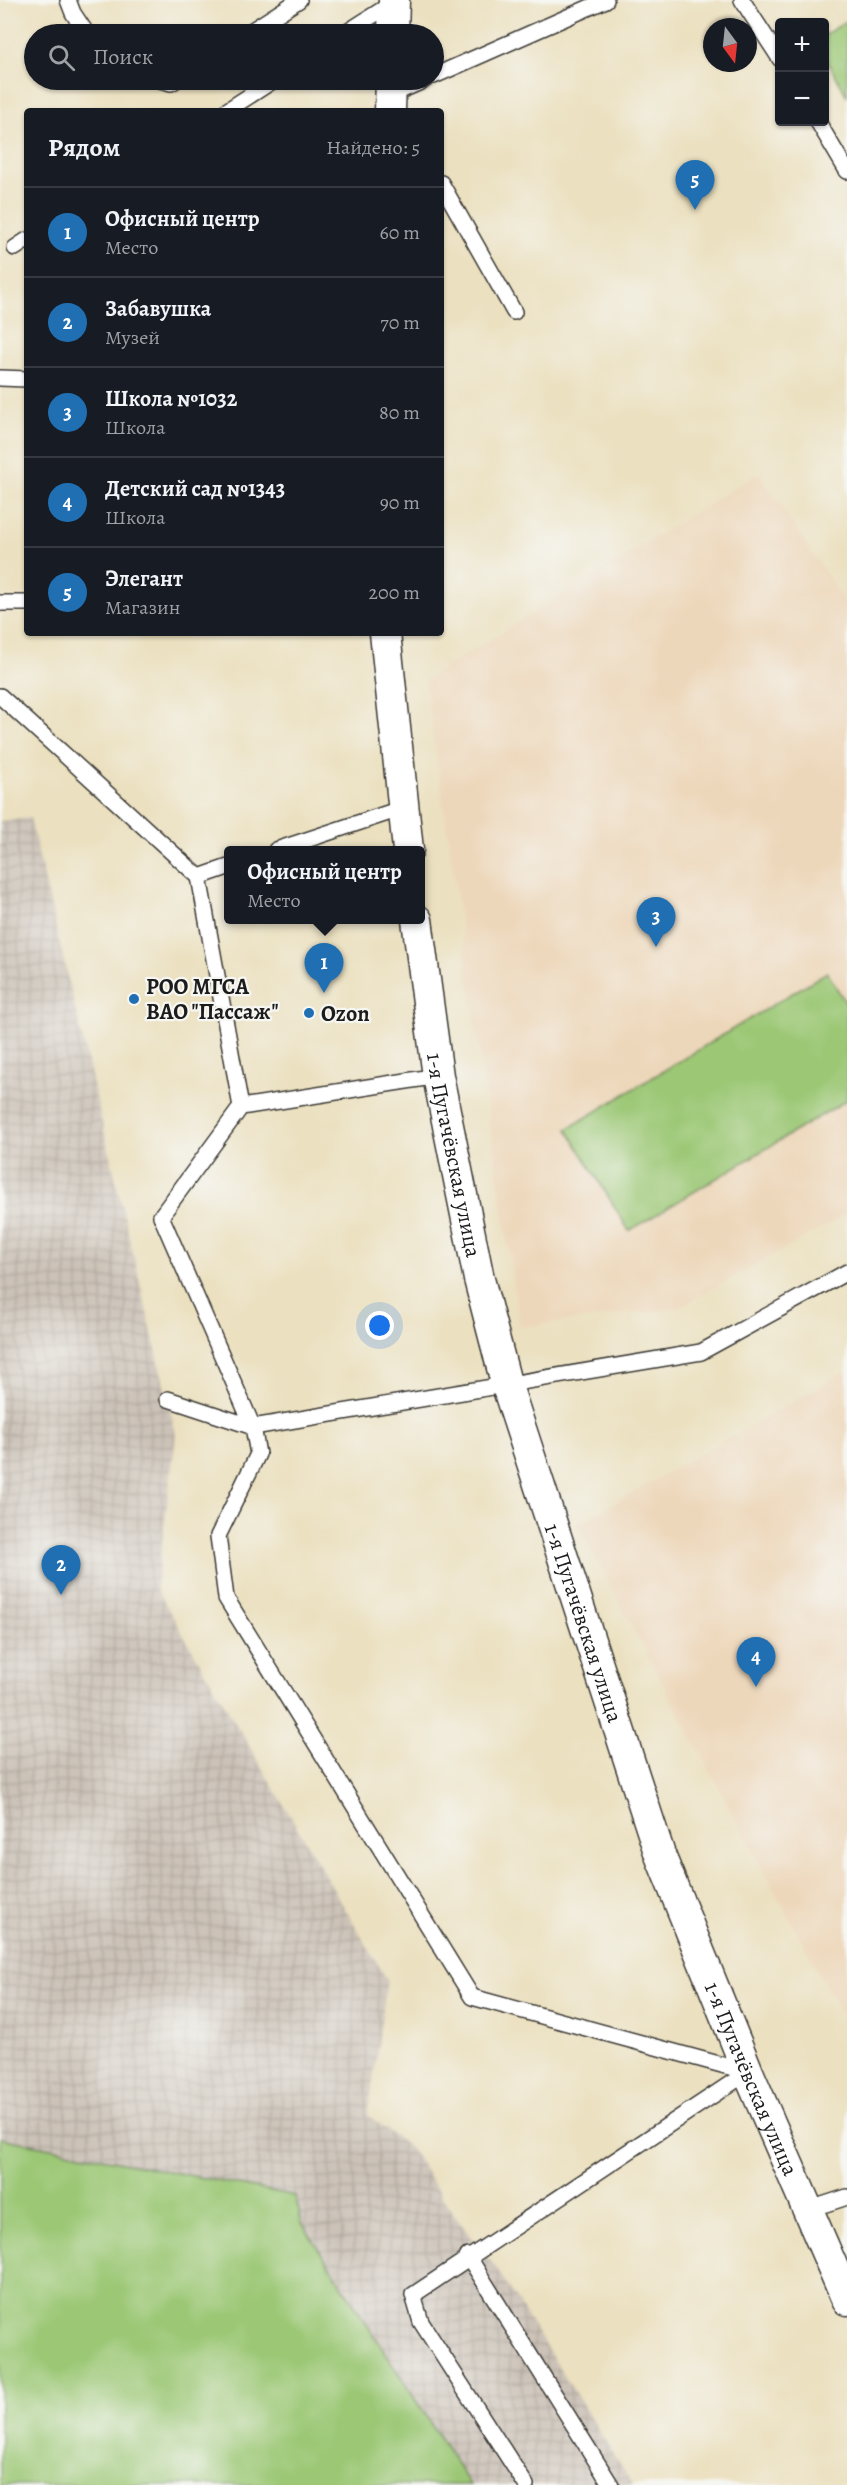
<!DOCTYPE html>
<html lang="ru">
<meta charset="utf-8">
<style>
:root{--surface:#171b24;--page:#242831;--text:#f1f3f6;--muted:#9ea1a6;--line:#363941;--accent:#1f6fb2}
body{margin:0;font-family:Alegreya,serif;background:var(--page);color:var(--text)}
.controls{position:absolute;right:18px;top:18px;display:grid;overflow:hidden;border-radius:6px;box-shadow:0 2px 4px #0004}
.controls button{width:54px;height:54px;display:grid;place-items:center;padding:0;border:0;border-bottom:2px solid var(--line);background:var(--surface);color:var(--text);font:30px sans-serif}
.compass{position:absolute;left:703px;top:18px;width:54px;height:54px;border-radius:50%;background:var(--surface);box-shadow:0 2px 4px #0004;rotate:165deg}
.you{position:absolute;left:380px;top:1326px;width:21px;height:21px;margin:-15px;border:4px solid #fff;border-radius:50%;background:#1a73e8;box-shadow:0 0 0 9px #1a73e833}
.badge{display:grid;place-items:center;width:39px;height:39px;border-radius:50%;background:var(--accent);color:#fff;font-size:20px;font-weight:700}
.pin{position:absolute;translate:-50% -50px;filter:drop-shadow(0 2px 3px #0008)}
.pin::after{content:'';position:absolute;top:32px;width:21px;height:18px;background:inherit;clip-path:polygon(0 0,100% 0,50% 100%)}
.popup{position:absolute;left:224px;top:846px;width:201px;height:78px;box-sizing:border-box;display:grid;place-content:center;border-radius:6px;background:var(--surface);filter:drop-shadow(0 2px 4px #0005);font-size:20px;white-space:nowrap;color:var(--muted)}
.popup b{font-size:22px;color:var(--text)}
.popup::after{content:'';position:absolute;left:50%;top:100%;margin-left:-12px;border:12px solid transparent;border-top-color:var(--surface)}
.list{margin:0;padding:0;list-style:none}
h2{display:flex;justify-content:space-between;align-items:center;height:78px;margin:0;padding:0 24px;font-size:26px}
h2 small{font-size:20px;font-weight:400;color:var(--muted)}
.list li{display:grid;grid-template-columns:39px 1fr auto;gap:18px;align-items:center;box-sizing:border-box;height:90px;padding:0 24px;border-top:2px solid var(--line)}
.list b{display:block;font-size:22px;white-space:nowrap}
.list p{margin:0;font-size:20px;white-space:nowrap;color:var(--muted)}
.list em{font-size:20px;font-style:normal;color:var(--muted)}
.icon{flex:none;width:33px;height:33px;fill:none;stroke:currentColor;stroke-width:2;stroke-linecap:round;stroke-linejoin:round}
.map{position:relative;flex:none;width:847px;height:2485px;overflow:hidden}
.search{position:absolute;background:var(--surface);box-shadow:0 2px 4px #0004;left:24px;top:24px;width:420px;height:66px;display:flex;align-items:center;gap:15px;box-sizing:border-box;padding:0 21px;border-radius:33px;color:var(--muted);font-size:22px}
.panel{position:absolute;background:var(--surface);box-shadow:0 2px 4px #0004;left:24px;top:108px;width:420px;height:528px;border-radius:6px}
.map>svg:first-child{display:block}
.built{fill:#edd7ba}
.industrial{fill:url(#industrial-grid)}
.park{fill:#9cc876;stroke:#5c7249;stroke-width:1.5}
.lines{fill:none;stroke-linecap:round;stroke-linejoin:round}
.service-casing{stroke:#3b3934;stroke-width:18}
.minor-casing{stroke:#3b3934;stroke-width:33}
.service{stroke:#fff;stroke-width:15}
.minor{stroke:#fff;stroke-width:30}
.poi-dot{fill:#1f6fb2;stroke:#f6f6f2;stroke-width:2}
.labels{text-anchor:middle;stroke-width:4.5;stroke-linejoin:round;paint-order:stroke}
.poi-label{font-size:22px;font-weight:bold;fill:#1c1c1c;stroke:#f6f6f2;text-anchor:start}
.street-label{font-size:22px;fill:#1c1c1c;stroke:#f6f6f2}
</style>
<div class="map">
<svg width="847" height="2485" viewBox="0 0 847 2485">
<defs>
<pattern id="industrial-grid" width="8" height="8" patternUnits="userSpaceOnUse" patternTransform="scale(1.5)"><rect width="8" height="8" fill="#ccc2b8"/><path d="M0 4h8M4 0v8" fill="none" stroke="#afa69e"/></pattern>
</defs>
<rect width="100%" height="100%" fill="#f6f6f2"/>
<filter id="ink" filterUnits="userSpaceOnUse"><feTurbulence type="fractalNoise" baseFrequency=".0167" numOctaves="2"/><feDisplacementMap in="SourceGraphic" scale="12" xChannelSelector="R" yChannelSelector="G"/><feConvolveMatrix kernelMatrix="1 2 1 2 8 2 1 2 1" color-interpolation-filters="sRGB"/></filter>
<filter id="wash" filterUnits="userSpaceOnUse"><feTurbulence type="fractalNoise" baseFrequency=".008" numOctaves="4" result="noise"/><feDisplacementMap in="SourceGraphic" scale="24" xChannelSelector="R" yChannelSelector="G"/><feGaussianBlur stdDeviation="1.35" result="paint"/><feColorMatrix in="noise" values="0 0 0 0 0 0 0 0 0 0 0 0 0 0 0 0 0 1.4 0 .05"/><feComposite in="paint" operator="in"/></filter>
<g filter="url(#wash)">
<rect width="100%" height="100%" fill="#ebe0bf"/>
<path class="built" d="M759,473L847,606V1214L678,1308L520,1327L425,680Z
M847,1371V2025L577,1524Z"/>
<path class="industrial" d="M30,818L176,1435L156,1588L387,1980L368,2115L411,2149L454,2215L497,2269L633,2485H470L302,2223L295,2196L0,2138V821Z"/>
<path class="park" d="M847,21V96L825,57L824,35Z
M827,972L847,1005V1100L629,1231L567,1129Z
M0,2138L295,2196L302,2223L470,2485H0Z"/>
</g>
<g filter="url(#ink)">
<g class="lines">
<defs>
<path id="service" d="M68,0L73,13L87,34
M742,0L780,59
M246,34L299,0
M344,34L394,2
M434,76L606,0
M160,80L171,83L176,80
M393,99L391,95L425,80
M226,111L274,80
M818,122L847,171
M441,183L514,312
M15,248L27,240
M0,378L27,379
M0,603H27
M0,696L199,877
M276,850L403,808
M228,867L199,877L241,1107L438,1076
M241,1107L161,1216L253,1427L258,1454L218,1536L226,1598L472,1997L748,2072
M168,1399L253,1427L701,1352L847,1272
M807,2210L847,2197
M468,2256L611,2485
M526,2485L421,2322L413,2295L748,2072"/>
<g id="minor">
<path d="M393,34L394,0"/>
<path d="M390,111L391,80"/>
<path d="M385,633L408,850"/>
<path id="s1" d="M417,920L438,1076L479,1279L506,1383L660,1855L748,2072L847,2300"/>
</g>
</defs>
<use href="#service" class="service-casing"/>
<use href="#minor" class="minor-casing"/>
<use href="#service" class="service"/>
<use href="#minor" class="minor"/>
</g>
</g>
<g class="poi-dot">
<circle cx="134" cy="999" r="6"/>
<circle cx="309" cy="1013" r="6"/>
</g>
<g class="labels">
<g class="poi-label">
<text x="146" y="994">РОО МГСА<tspan x="146" dy="25">ВАО "Пассаж"</tspan></text>
<text x="321" y="1021">Ozon</text>
</g>
<g class="street-label">
<text dy="8" stroke="none"><textPath href="#s1" startOffset="238">1-я Пугачёвская улица</textPath></text>
<text dy="8" stroke="none"><textPath href="#s1" startOffset="724">1-я Пугачёвская улица</textPath></text>
<text dy="8" stroke="none"><textPath href="#s1" startOffset="1210">1-я Пугачёвская улица</textPath></text>
</g>
</g>
</svg>
<div class="controls">
<button>+</button>
<button>−</button>
</div>
<svg class="compass" viewBox="-18 -18 36 36"><path d="M0-13l5 13h-10z" fill="#e53935"/><path d="M0 13l5-13h-10z" fill="#9ea1a6"/></svg>
<div class="you"></div>
<div class="pin badge" style="left:324px;top:993px">1</div>
<div class="popup"><b>Офисный центр</b>Место</div>
<div class="pin badge" style="left:61px;top:1595px">2</div>
<div class="pin badge" style="left:656px;top:947px">3</div>
<div class="pin badge" style="left:756px;top:1687px">4</div>
<div class="pin badge" style="left:695px;top:210px">5</div>
<div class="search"><svg class="icon" aria-label="search" viewBox="0 0 24 24"><circle cx="10" cy="10" r="6"/><path d="M15 15l6 6"/></svg>Поиск</div>
<section class="panel">
<h2>Рядом<small>Найдено: 5</small></h2>
<ul class="list">
<li><span class="badge">1</span><div><b>Офисный центр</b><p>Место</p></div><em>60 m</em></li>
<li><span class="badge">2</span><div><b>Забавушка</b><p>Музей</p></div><em>70 m</em></li>
<li><span class="badge">3</span><div><b>Школа №1032</b><p>Школа</p></div><em>80 m</em></li>
<li><span class="badge">4</span><div><b>Детский сад №1343</b><p>Школа</p></div><em>90 m</em></li>
<li><span class="badge">5</span><div><b>Элегант</b><p>Магазин</p></div><em>200 m</em></li>
</ul>
</section>
</div>
